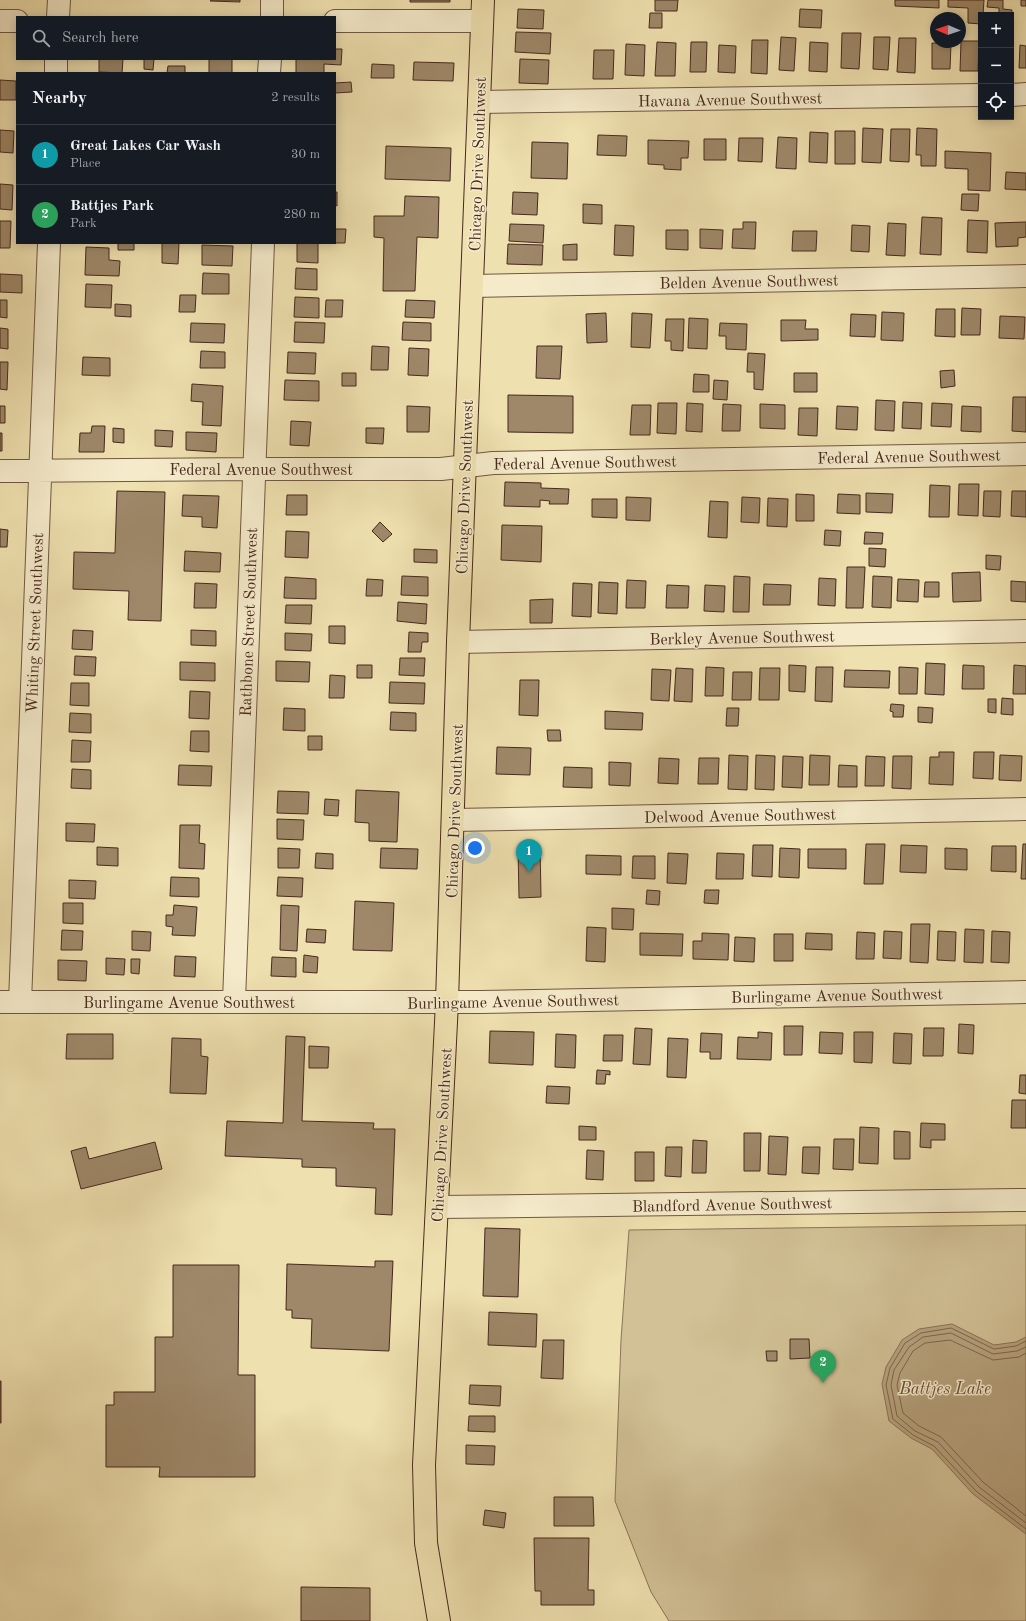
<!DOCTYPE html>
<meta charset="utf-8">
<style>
:root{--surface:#171b24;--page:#20242c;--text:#f1f3f6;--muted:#9ea1a6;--line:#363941;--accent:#2563eb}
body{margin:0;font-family:"Old Standard TT",serif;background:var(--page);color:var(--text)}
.controls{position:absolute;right:12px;top:12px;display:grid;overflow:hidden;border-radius:0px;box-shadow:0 2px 10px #0003}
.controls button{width:36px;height:36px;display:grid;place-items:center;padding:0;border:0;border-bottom:1px solid var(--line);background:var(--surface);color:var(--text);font:20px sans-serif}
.compass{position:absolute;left:930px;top:12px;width:36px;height:36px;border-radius:50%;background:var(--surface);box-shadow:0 2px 10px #0003;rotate:272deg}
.you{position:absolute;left:475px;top:848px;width:14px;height:14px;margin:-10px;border:3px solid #fff;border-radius:50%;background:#1a73e8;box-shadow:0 0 0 6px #1a73e833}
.badge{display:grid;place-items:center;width:26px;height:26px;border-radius:50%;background:var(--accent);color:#fff;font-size:13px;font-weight:700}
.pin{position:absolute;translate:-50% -33px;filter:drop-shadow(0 1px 2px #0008)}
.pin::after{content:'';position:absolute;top:21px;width:14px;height:12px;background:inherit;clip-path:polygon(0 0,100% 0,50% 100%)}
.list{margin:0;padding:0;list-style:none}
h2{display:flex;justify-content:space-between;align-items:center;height:52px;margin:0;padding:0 16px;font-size:17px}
h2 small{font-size:13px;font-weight:400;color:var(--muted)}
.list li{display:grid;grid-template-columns:26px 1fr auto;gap:12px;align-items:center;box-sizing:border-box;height:60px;padding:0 16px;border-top:1px solid var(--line)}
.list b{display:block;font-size:15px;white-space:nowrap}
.list p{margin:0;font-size:13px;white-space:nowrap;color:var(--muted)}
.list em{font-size:13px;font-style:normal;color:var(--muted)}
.icon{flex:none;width:22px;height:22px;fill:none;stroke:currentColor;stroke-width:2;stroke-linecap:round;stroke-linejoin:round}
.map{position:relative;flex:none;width:1026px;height:1621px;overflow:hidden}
.search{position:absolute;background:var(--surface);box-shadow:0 2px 10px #0003;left:16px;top:16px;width:320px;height:44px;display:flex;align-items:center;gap:10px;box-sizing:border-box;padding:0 14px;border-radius:0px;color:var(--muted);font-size:15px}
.panel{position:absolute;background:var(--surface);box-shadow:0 2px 10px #0003;left:16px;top:72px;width:320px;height:172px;border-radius:0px}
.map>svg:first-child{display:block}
.green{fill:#d2c196;stroke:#8c755a}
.water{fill:#b6a27d;stroke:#8a7257}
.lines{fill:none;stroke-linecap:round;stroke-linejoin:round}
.shore{stroke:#7e664d;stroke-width:1}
.building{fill:#9e8869;stroke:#47291d}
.minor-casing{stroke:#715742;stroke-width:24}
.major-casing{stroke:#47291d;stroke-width:24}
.minor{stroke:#f5ebcb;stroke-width:22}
.major{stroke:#efe0af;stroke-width:22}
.labels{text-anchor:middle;stroke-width:3;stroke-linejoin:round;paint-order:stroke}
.street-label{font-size:16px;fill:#47291d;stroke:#f5ebcb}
.water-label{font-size:17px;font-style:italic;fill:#684d3a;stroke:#f5ebcb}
</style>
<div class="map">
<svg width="1026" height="1621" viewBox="0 0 1026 1621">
<rect width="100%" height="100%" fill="#efe0af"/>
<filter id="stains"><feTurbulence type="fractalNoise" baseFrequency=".005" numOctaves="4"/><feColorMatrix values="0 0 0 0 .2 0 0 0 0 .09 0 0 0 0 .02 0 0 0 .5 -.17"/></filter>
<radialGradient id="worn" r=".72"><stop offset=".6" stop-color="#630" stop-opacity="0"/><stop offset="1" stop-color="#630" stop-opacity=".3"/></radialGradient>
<path class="green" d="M1026,1225V1621H669L651,1592L615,1501L621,1340L629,1230Z"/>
<path class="water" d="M952,1324L994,1345L1016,1342L1026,1337V1534L973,1494L932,1449L911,1438L889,1421L882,1384L886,1367L902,1340L919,1329Z"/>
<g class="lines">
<path class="shore" d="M1026,1341L1016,1346L994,1349L951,1328L921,1333L905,1343L890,1368L886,1385L893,1419L913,1435L934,1446L976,1491L1026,1529
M1026,1347L1017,1351L993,1354L951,1333L923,1337L909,1347L894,1370L891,1385L897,1416L915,1431L938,1442L979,1487L1026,1523
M1026,1353L1019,1357L993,1360L950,1340L925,1343L913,1351L900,1373L897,1385L903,1413L919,1426L941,1437L983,1482L1026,1516"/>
</g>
<path class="building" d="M211,0H240V2L210,1Z
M410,0H450V2H410Z
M655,0H678L677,11H655Z
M895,0H939V8L895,6Z
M948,0H984L983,15H981V24L968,23V8L948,7Z
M988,0H1003V9L1012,10L1011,22V15H999V8L987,7Z
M1021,0H1026V6H1021Z
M518,9L544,10L543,29L517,28Z
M800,9L822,10L821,28L799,27Z
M650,13H662V28H649Z
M516,32L551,33L550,54L515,52Z
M842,33H861L859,69L841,68Z
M781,37L796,38L794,71L779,70Z
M874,37H890L888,70L873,69Z
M899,38H916L915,73L897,72Z
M752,40H768L767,74L751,73Z
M961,41H979L978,71H960Z
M657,42L676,43L675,76H655Z
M691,42H707L706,72H690Z
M810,42L828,43L827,72L809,71Z
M932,43L951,44L950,69H932Z
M626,44L645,45L644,76L625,75Z
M719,45L736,46L735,73L718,72Z
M1020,45L1026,46V68H1019Z
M335,49H342L341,65L324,64V73H296V59H335Z
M594,50H614L613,79H593Z
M99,59H123L122,73L99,72Z
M144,59H154L153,70L144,69Z
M209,59H232V73H209Z
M520,59L549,60L548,84L519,83Z
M414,62L454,63L453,81L413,80Z
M372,64L394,65V78H371Z
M168,66H185V73H167Z
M0,80L16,81V100H0Z
M351,82L352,92L335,93V83Z
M863,128L883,129L881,163L862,162Z
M917,128L937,129L936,166H921V155H916Z
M891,129H910L909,162L890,161Z
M0,130L14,131L13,153L0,152Z
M835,131H855V164H835Z
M810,132L828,133L827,163L809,162Z
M598,135L627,136L626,156L597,155Z
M778,137L797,138L796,169L776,168Z
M739,138H763L762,162L738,161Z
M704,139H726V160H704Z
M648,140L689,141L688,158H681V170L664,169V165L648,164Z
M532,142L568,143L567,179L531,178Z
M386,146L451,148L450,181L385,179Z
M945,151L991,153L990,191L968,190V169L945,168Z
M1006,172L1026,173V190L1005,189Z
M0,184L13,185L12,210L0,209Z
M335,192H337V206L335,205Z
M513,192L538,193L537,215L512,214Z
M962,194H979L978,211L961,210Z
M405,196L439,197L438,238L417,237L415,291H383L384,238L374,237V216H404Z
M583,204L602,205V224L583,223Z
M922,217L942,218L941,255L920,254Z
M968,220L988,221L987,253L967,252Z
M0,221H11L10,248H0Z
M743,222H756L755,249L732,248L733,229H743Z
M1026,222V237L1018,238V246L996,247L995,223Z
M888,223L906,224L905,256L886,255Z
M510,224L544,225L543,243L509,241Z
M615,225L634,226L633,256L614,255Z
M852,225L870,226L869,252L851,251Z
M335,229H346L345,243H335Z
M700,229L723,230L722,249L700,248Z
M666,230H688V250L666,249Z
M793,231H817L816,251H792Z
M118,243H134V250H118Z
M162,243H179L178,264L162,263Z
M297,243H318V263L297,262Z
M508,244L543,245L542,265L507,264Z
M577,244V260H563V245Z
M202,245L233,246L232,266L202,265Z
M86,247L109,248V260L120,261L119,276L85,275Z
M296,268L317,269V290L295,289Z
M203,273L229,274V294H202Z
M0,274L22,275V293L0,292Z
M86,284L112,285L111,308L85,307Z
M180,295H196L195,312H179Z
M295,297L319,298V318L294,317Z
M0,300H7V318L0,317Z
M326,300H343L342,317H325Z
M406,300L435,301L434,318L405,317Z
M115,304L131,305V317L115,316Z
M962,308L981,309L980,335H961Z
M936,309H955V337L935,336Z
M882,312L904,313L903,341L881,340Z
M606,313L607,342L587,343L586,314Z
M632,313L652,314L650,348L631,347Z
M851,314L876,315L875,337L850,336Z
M1000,316L1025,317L1024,339L999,338Z
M689,318L708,319L707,349L688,348Z
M666,319H684L683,351L671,350V341H665Z
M781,320H806L805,329H818V340L781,341Z
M295,322L325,323L324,343L294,342Z
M403,322L431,323V341L402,340Z
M191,323L225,324L224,343L190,342Z
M720,323L747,324L746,350L726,349V336H719Z
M0,328L8,329V349L0,348Z
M372,346L389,347L388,370H371Z
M537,346H562L560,379L536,378Z
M409,348L429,349L428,376L408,375Z
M201,351L225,352V368H200Z
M288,352L316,353L315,374L287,373Z
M748,353L765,354L763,390L754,389V372H747Z
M83,357L110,358V376L82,375Z
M0,362H8L7,390L0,389Z
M954,370L955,386L941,388L940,371Z
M342,373H356V386H342Z
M794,373H817V392H794Z
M694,374L709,375V392H693Z
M285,380L319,381V401L284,400Z
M714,380L728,381L727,400L713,399Z
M192,384L223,386L221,426L202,425L203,402L191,401Z
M508,395L573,396V433L508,432Z
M1013,397H1026V432L1012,431Z
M876,400L895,401L894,431L875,430Z
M903,402L922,403L921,429L902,428Z
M658,403H677L676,434L657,433Z
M687,403L703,404L702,432L686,431Z
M932,403L952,404L951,427L931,426Z
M723,404L741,405L740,431H722Z
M760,404L785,405V429L760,428Z
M632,405H651L650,435H630Z
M0,406H5V423H0Z
M407,406L430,407L429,432H407Z
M837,406L858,407L857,430L836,429Z
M962,406L981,407V432L961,431Z
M799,408H818L817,436L798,435Z
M291,421L311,422L309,446L290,445Z
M92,426H105L104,452H79L80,433H91Z
M113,428L124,429V443L113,442Z
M366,428H384L383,444L366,443Z
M155,430L173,431L172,447L155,446Z
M186,432L217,433L216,452L186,450Z
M0,433H2V451H0Z
M505,482L541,483V488L569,489L568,504H549L550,501L540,500V507L504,506Z
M959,484H979L978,516L958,515Z
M930,485L950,486L949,517H929Z
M117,491L165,492L161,621L128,620L129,591L73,589L74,552L115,553Z
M984,491H1001L1000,517L983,516Z
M1012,491H1026V517L1011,516Z
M866,493L893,494L892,513L866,512Z
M796,494L814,495V521H796Z
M838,494L860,495V514L837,513Z
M183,495L219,496L217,528L202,527V517L182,516Z
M287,495H307V515H286Z
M626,497L651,498L650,521L626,520Z
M742,497L760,498L759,523L741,522Z
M768,498L788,499L787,527L767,526Z
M592,499H617V518L592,517Z
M710,501L728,502L727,538L708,537Z
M380,522L392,534L383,542L372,531Z
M502,525L542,526L541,562L501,560Z
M0,529L8,530L7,547H0Z
M825,530L841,531L840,546L824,545Z
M286,531L309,532L308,558L285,557Z
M865,532L883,533L882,544H864Z
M869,548L886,549L885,567L869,566Z
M414,549L437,550V563L414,562Z
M185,551L221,553L220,572L184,571Z
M986,555L1001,556L1000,570L986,569Z
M847,567H865L863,608H846Z
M980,572L981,601L953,602L952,573Z
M402,576L428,577V596L401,595Z
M734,576L750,577L749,612H733Z
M873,576L892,577L891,608L872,607Z
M285,577L316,579V599L284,598Z
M819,578L836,579L835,606L818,605Z
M367,579L383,580L382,596H366Z
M898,579L919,580L918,602L897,601Z
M627,580L646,581L645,608H626Z
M1011,581L1026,582V602L1011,601Z
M599,582L618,583L617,614L598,613Z
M925,582H939V597H924Z
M195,583L217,584L216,608H194Z
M573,583L592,584L591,617L572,616Z
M764,584L791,585L790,605H763Z
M667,585L689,586L688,608H666Z
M705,585L725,586L724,612L704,611Z
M553,599L552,623H530V600Z
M398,602L427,604L426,624L397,621Z
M286,605H312L311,624L285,623Z
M329,626H345V644L329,643Z
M73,630L93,631L92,650L72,649Z
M191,630L216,631V646L191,645Z
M409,632L428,633V642H422L421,652H408Z
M285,633L312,634L311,651L285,650Z
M75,656L96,657L95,676L74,675Z
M400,658H425L424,676L399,675Z
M276,661L310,662L309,682L276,681Z
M180,662L215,663V681L180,680Z
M926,663L945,664L944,695L925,694Z
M357,665H372V678H357Z
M789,665L806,666L805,692L789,691Z
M963,665L984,666V689H962Z
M1014,665L1026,666V694H1013Z
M706,667L724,668L723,696H705Z
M816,667H833L832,702L815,701Z
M899,667L918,668L917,694H899Z
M676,668L693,669L692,702L674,701Z
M760,668H780L779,700H759Z
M652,669L671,670L669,701L651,700Z
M845,670L890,671L889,688L844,687Z
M733,672H752L751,700H732Z
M330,675L345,676L344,698H329Z
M520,680H539L538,716L519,715Z
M390,682L425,683L424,704L389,703Z
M71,683H89V706L70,705Z
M190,691L210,692L209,719L189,718Z
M1002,698L1013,699V715L1001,714Z
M988,699H996V713L988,712Z
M891,704L904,705L903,717H893V712L890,711Z
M918,707L933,708L932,723L918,722Z
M284,708L305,709V731L283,730Z
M727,708H739L738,726H726Z
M605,711L643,713L642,730L605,729Z
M391,712L416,713V731L390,730Z
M70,713L91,714V733L69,732Z
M547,730H560L561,741H548Z
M191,731H209V752L190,751Z
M308,736H322V750H308Z
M72,740L91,741L90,762H71Z
M497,747L531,748L530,775L496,774Z
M939,752H954L953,785L929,784L930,757H939Z
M974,752H994L993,779L973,778Z
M729,755L748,756L747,790L728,789Z
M756,755L775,756L774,790L755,789Z
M810,755L830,756L829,785H809Z
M1000,755L1022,756L1021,781L999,780Z
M783,756L803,757L802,788L782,787Z
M866,756L885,757L884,786H865Z
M893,756H912L911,789L892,788Z
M659,758L679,759L678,784L658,783Z
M699,758H719L718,784H698Z
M609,762L631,763L630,786L609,785Z
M179,765L212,766L211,786L178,785Z
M839,765L857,766V787H838Z
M564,767L592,768V788L563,787Z
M72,769L91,770V789L71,788Z
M356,790L399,792L397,842L369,841V823L355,822Z
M278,791L309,792L308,814L277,813Z
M325,799L339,800L338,816L324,815Z
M277,819L304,820L303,840L277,839Z
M66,823L95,824L94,842L66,841Z
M180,825H200L199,843L205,844L204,869L179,868Z
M866,844H885L883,884H864Z
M1023,844H1026V879H1021Z
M753,845H773L772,877L752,876Z
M901,845L927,846L926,873L900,872Z
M540,846L541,897L519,898L518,847Z
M992,846H1016V872L991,871Z
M97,847L118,848V866L97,865Z
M278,848L300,849L299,868H278Z
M381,848L418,849L417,869L380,868Z
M780,848L800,849L799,878L779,877Z
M945,848L967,849V870L945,869Z
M808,849H846V869L808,868Z
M316,853L333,854V869L315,868Z
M668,853L688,854L686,884L667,883Z
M717,853L744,854L743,879H716Z
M586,855L621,856V875L586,874Z
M633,856H655V879L632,878Z
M171,877L199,878V897L170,896Z
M278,877L303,878L302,897L277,896Z
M69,880L96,881L95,899L69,898Z
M647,890L660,891L659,905L646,904Z
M705,890H719L718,904L704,903Z
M355,901L394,903L392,951L353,950Z
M63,903H83V924L63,923Z
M174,905L197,907L195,936L172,935L173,927L166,926V915H173Z
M281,905L299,906L297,951L280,950Z
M612,908L634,909L633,930L612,929Z
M911,924H930L928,963L910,962Z
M587,927L606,928L605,962L586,961Z
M307,929L326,930L325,943L306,942Z
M965,929L984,930L983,963L964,962Z
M62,930L83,931L82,950H61Z
M132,931L151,932L150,951L132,950Z
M884,931L902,932L901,959L883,958Z
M938,931L956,932L955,961L937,960Z
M992,931L1010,932L1009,963L991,962Z
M857,932L875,933L874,959H856Z
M640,933L683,934L682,956L640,955Z
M702,933L729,934L728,960L693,959V941H702Z
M806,933L832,934V950L805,949Z
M774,934H793V961H774Z
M735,937L755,938L754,962L734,961Z
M304,955L318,957L317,973L303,972Z
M175,956L196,957L195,977L174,976Z
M272,957L296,958V977L271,976Z
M106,958L125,959L124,975L106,974Z
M131,959H140L139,974L131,973Z
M58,960L87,961L86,981L58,980Z
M959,1024L974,1025L973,1054L958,1053Z
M784,1026H803L802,1055H784Z
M635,1028L652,1029L650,1065L633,1064Z
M924,1028H944L943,1056H923Z
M490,1031L534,1032L533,1065L489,1063Z
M758,1032L772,1033L771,1060L737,1059L738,1037L758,1038Z
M820,1032L843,1033L842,1054L819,1053Z
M854,1032H873L872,1063L854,1062Z
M701,1033L722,1034L721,1059H710V1052H700Z
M894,1033L912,1034L911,1064L893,1063Z
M67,1034H113V1059H66Z
M556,1034L576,1035L575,1068L555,1067Z
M604,1035H623L622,1061H603Z
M286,1036L305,1037L302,1121L374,1123L373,1129H395L392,1215L375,1214L376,1188L336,1186V1168L302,1167V1159L225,1156L227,1121L283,1123Z
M172,1038L201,1039V1056L208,1057L206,1094L170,1093Z
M668,1038L688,1039L686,1078L667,1077Z
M309,1046L329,1047L328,1068H309Z
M597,1070L610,1071V1075L606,1074L605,1084H596Z
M1020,1075H1026V1094L1019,1093Z
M547,1086L570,1087L569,1104L546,1103Z
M1012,1100H1026V1128H1011Z
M921,1123L945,1124V1140H931V1148L920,1147Z
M579,1126L596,1127V1140H579Z
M860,1127L879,1128L878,1164L859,1163Z
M894,1131L910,1132V1159H894Z
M744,1133H761L760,1171H744Z
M769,1136L788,1137L786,1175L768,1174Z
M834,1139H854L853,1170L833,1169Z
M693,1140L707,1141L706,1173H692Z
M155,1142L162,1169L81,1189L71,1151L86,1147L89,1159Z
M666,1147H682L681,1177L665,1176Z
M803,1147H820L819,1174L802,1173Z
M587,1150L604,1151L603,1180L586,1179Z
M635,1152H654V1181H635Z
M485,1228L520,1229L518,1297L483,1296Z
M375,1261H393L389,1351L311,1348L312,1319L292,1318V1310H286L287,1264L375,1267Z
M173,1265H239L238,1375H255V1477H159L160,1467H106V1405H114V1392H155V1337H173Z
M489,1312L537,1314L536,1347L488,1345Z
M790,1339H809L810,1358L790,1359Z
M543,1340H564L563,1379L541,1378Z
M766,1351H777V1361H767Z
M0,1381H1V1423H0Z
M470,1385L501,1386L500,1406L469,1404Z
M469,1416H495V1432L468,1431Z
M466,1445L495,1446L494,1465L466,1464Z
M554,1497H593L594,1526H554Z
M485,1510L506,1513L504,1528L483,1525Z
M534,1538H589L588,1590H594V1605H541V1591H535Z
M301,1587L370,1588V1621H301Z"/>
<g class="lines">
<defs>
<path id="minor" d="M58,17L59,0
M272,17V0
M0,21H17
M335,21H482
M56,73V59
M269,73L270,59
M1011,95L1026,94
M479,102L981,95
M472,286L1026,276
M0,471L254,469H441L493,463L1026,454
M458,642L1026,631
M453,820L1026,809
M234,1001L263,243
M0,1002H480L1026,992
M20,1002L49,243
M438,1207L1026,1200"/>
<path id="major" d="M439,1621L426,1543L424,1465L447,1002L458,642L483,0"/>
</defs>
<use href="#minor" class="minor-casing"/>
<use href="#major" class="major-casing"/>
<use href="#minor" class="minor"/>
<use href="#major" class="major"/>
</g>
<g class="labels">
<g class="street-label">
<text transform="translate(730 99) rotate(-1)" y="6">Havana Avenue Southwest</text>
<text transform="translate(477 164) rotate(-88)" y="6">Chicago Drive Southwest</text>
<text transform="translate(749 281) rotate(-1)" y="6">Belden Avenue Southwest</text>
<text transform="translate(909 456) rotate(-1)" y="6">Federal Avenue Southwest</text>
<text transform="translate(585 462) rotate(-1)" y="6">Federal Avenue Southwest</text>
<text x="261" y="475">Federal Avenue Southwest</text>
<text transform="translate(464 487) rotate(-88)" y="6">Chicago Drive Southwest</text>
<text transform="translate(248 622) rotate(-88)" y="6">Rathbone Street Southwest</text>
<text transform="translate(34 623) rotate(-88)" y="6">Whiting Street Southwest</text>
<text transform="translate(742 637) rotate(-1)" y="6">Berkley Avenue Southwest</text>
<text transform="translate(454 811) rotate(-88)" y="6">Chicago Drive Southwest</text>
<text transform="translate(740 815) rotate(-1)" y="6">Delwood Avenue Southwest</text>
<text transform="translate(837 995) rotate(-1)" y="6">Burlingame Avenue Southwest</text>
<text transform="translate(513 1001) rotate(-1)" y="6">Burlingame Avenue Southwest</text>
<text x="189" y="1008">Burlingame Avenue Southwest</text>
<text transform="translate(441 1135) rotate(-87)" y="6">Chicago Drive Southwest</text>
<text transform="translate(732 1204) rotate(-1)" y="6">Blandford Avenue Southwest</text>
</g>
<g class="water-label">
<text x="945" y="1394">Battjes Lake</text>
</g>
</g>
<rect width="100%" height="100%" filter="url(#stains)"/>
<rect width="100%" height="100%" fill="url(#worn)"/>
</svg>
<div class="controls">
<button>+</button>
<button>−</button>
<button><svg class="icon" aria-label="locate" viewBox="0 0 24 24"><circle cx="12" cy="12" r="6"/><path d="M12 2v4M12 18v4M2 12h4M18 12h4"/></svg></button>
</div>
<svg class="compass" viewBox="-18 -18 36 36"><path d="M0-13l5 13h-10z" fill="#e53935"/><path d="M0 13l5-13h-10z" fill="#9ea1a6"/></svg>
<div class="you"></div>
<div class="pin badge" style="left:529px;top:872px;background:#0f9aa8">1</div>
<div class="pin badge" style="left:823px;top:1383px;background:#2e9e5b">2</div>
<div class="search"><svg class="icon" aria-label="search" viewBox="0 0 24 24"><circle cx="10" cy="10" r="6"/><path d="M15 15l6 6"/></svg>Search here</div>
<section class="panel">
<h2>Nearby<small>2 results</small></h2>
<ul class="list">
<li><span class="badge" style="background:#0f9aa8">1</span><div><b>Great Lakes Car Wash</b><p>Place</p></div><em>30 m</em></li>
<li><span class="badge" style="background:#2e9e5b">2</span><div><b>Battjes Park</b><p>Park</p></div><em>280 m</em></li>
</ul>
</section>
</div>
